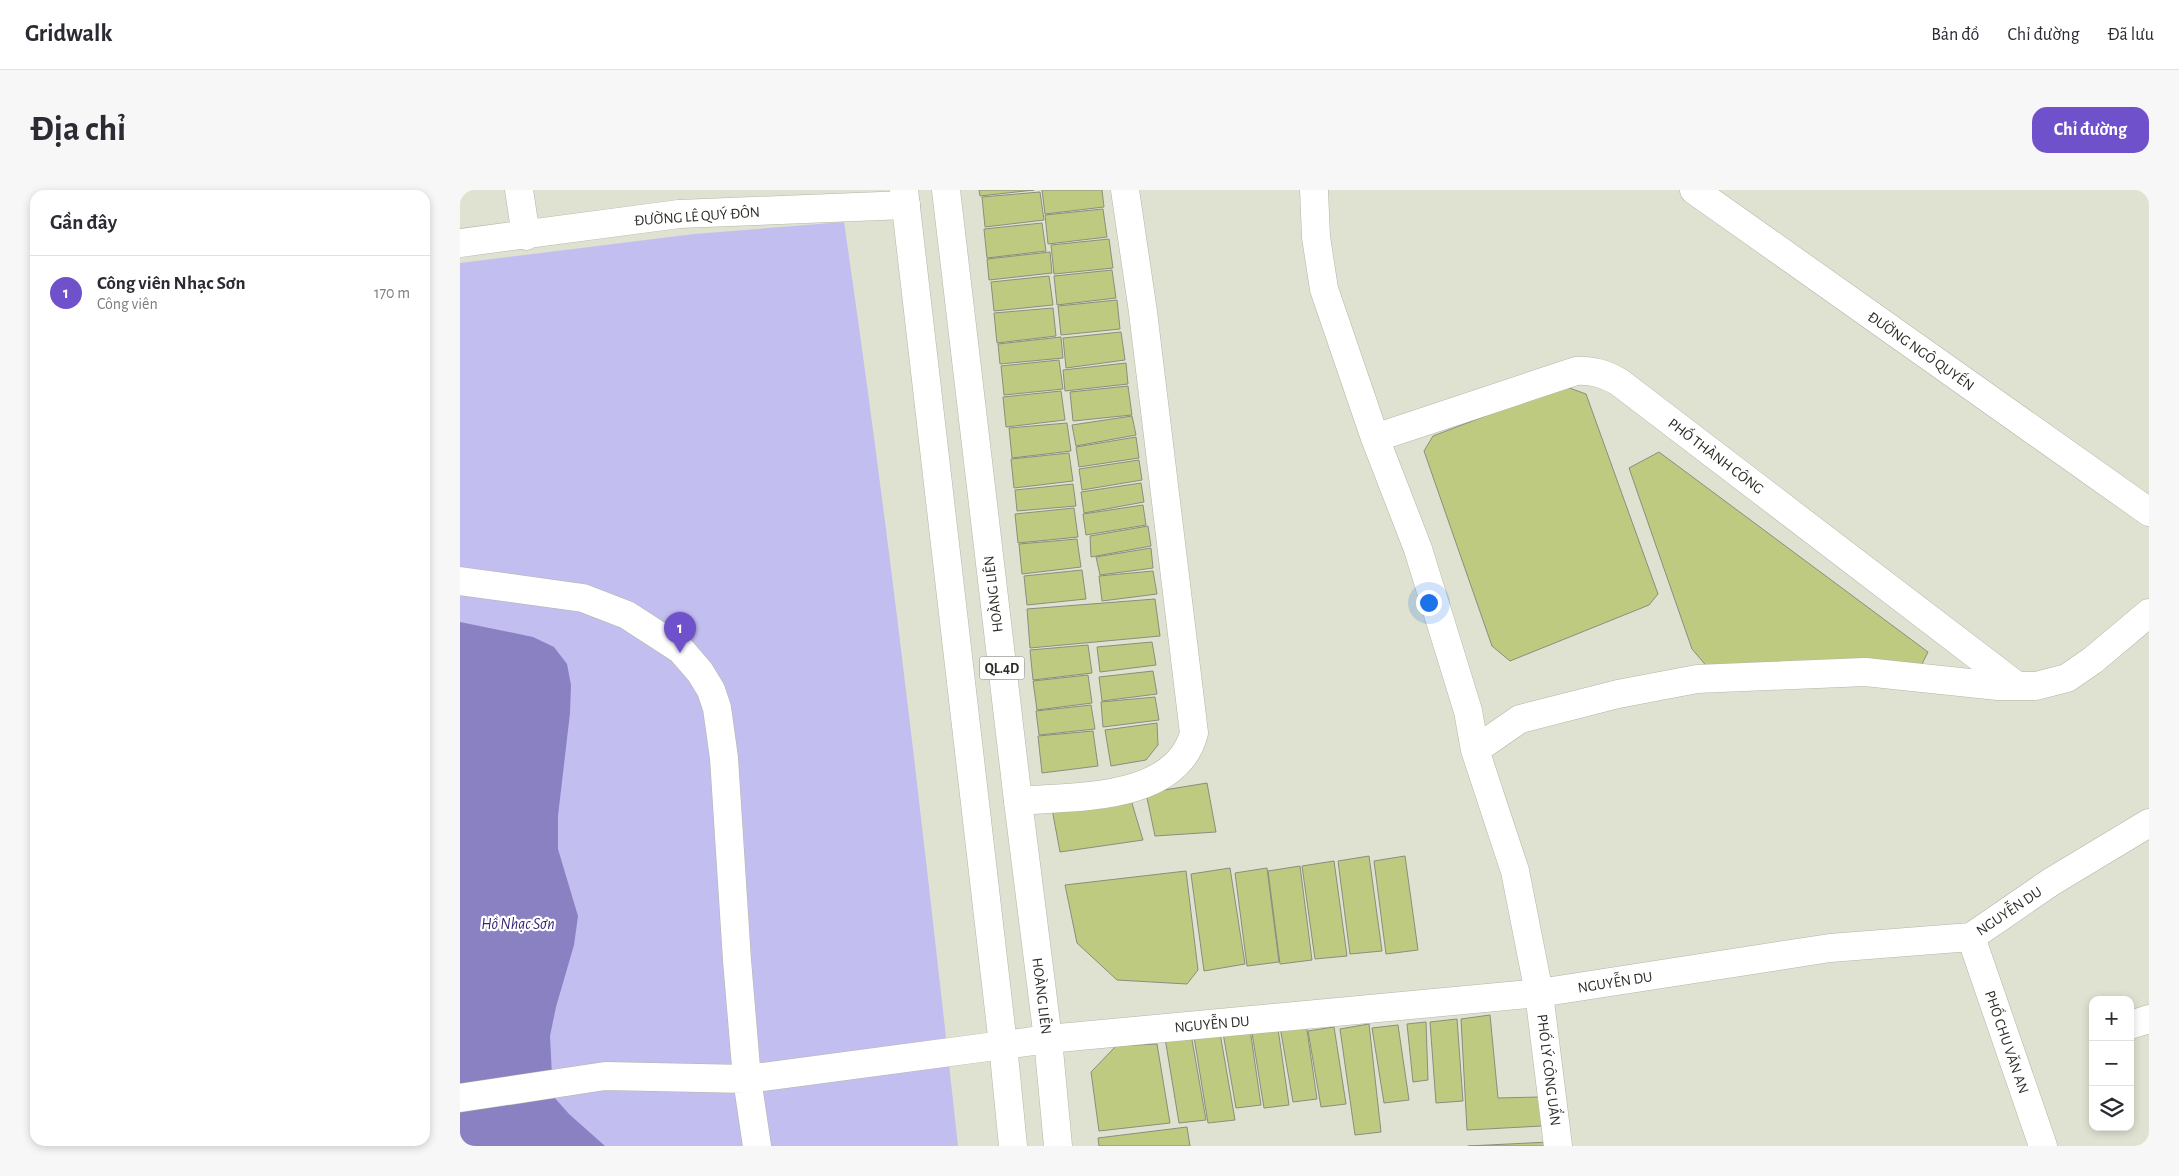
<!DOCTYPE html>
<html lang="vi">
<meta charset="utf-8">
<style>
:root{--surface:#fff;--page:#f7f7f7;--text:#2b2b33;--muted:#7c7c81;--line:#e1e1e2;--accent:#6f51cb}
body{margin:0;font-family:"Alegreya Sans",sans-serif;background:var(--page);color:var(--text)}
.controls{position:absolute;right:15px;bottom:15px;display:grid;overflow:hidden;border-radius:10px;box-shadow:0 2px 8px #0003}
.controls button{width:45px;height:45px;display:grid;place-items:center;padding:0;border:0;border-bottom:1px solid var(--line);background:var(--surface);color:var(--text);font:25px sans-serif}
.you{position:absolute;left:968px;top:412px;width:18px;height:18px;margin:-12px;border:4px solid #fff;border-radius:50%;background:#1a73e8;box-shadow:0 0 0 8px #1a73e833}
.badge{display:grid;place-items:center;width:32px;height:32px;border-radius:50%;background:var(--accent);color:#fff;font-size:16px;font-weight:700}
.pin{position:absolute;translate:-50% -41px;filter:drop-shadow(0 1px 2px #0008)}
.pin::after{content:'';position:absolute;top:26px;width:18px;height:15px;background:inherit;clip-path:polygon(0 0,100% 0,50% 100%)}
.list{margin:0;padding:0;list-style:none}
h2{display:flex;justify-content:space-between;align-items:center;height:65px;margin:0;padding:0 20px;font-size:21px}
h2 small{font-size:16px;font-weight:400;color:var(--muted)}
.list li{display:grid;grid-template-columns:32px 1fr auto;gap:15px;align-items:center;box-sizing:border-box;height:75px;padding:0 20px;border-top:1px solid var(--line)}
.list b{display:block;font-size:19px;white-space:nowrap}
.list p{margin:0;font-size:16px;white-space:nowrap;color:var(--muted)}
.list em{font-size:16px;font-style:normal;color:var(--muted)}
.icon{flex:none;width:28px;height:28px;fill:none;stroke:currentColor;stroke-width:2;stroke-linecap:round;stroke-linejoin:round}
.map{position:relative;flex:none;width:1689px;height:956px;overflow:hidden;border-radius:15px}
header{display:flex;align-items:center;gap:30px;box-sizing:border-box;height:70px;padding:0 25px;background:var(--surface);border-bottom:1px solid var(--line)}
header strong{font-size:24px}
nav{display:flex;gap:28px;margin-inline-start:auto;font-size:18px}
.intro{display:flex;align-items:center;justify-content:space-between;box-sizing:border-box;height:120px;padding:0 30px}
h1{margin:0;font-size:35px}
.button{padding:12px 22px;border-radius:15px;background:var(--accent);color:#fff;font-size:18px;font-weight:700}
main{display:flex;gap:30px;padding:0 30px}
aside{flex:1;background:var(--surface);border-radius:15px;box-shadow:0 2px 8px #0003}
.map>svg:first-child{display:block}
.green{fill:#c3bef0}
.water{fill:#8a81c3}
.building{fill:#beca80;stroke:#8b8d7e}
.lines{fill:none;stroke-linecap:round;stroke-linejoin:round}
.minor-casing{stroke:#b2b6a6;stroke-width:29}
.major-casing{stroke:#b2b6a6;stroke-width:29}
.minor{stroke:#fff;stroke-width:28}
.major{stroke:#fff;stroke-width:28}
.labels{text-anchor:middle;stroke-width:4.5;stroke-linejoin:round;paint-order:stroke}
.shield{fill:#fff;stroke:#6b6c68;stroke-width:1}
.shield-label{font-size:14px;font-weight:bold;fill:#2c2d27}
.street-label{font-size:15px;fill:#2c2d27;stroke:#fff}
.water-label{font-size:16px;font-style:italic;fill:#382371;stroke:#fff}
</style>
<header>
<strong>Gridwalk</strong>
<nav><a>Bản đồ</a><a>Chỉ đường</a><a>Đã lưu</a></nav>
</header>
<div class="intro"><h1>Địa chỉ</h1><a class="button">Chỉ đường</a></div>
<main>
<aside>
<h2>Gần đây<small></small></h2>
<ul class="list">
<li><span class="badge">1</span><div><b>Công viên Nhạc Sơn</b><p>Công viên</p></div><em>170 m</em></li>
</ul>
</aside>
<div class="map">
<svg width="1689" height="956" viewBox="0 0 1689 956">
<rect width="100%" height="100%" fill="#dfe2d1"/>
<path class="green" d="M384,32C429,339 464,647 498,956H0V73L234,44Z"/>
<path class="water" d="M0,432L73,447L94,457L107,474L111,495L110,523L98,626V659L118,726L114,755L96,817L90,846L93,906L109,924L145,956H0Z"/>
<path class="building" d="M519,0H574L520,6Z
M582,0H642L644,17L585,24Z
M580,2L584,30L525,37L522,7Z
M643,19L647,47L588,54L585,25Z
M582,33L586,61L527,68L524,39Z
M649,49L653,78L594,84L591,55Z
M590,62L592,83L529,90L527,69Z
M652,80L656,108L597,115L594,86Z
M589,86L593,115L534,121L531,92Z
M657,110L660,139L601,145L598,116Z
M593,118L596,146L537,153L534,123Z
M661,142L665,170L606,178L603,148Z
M601,147L603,168L540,174L538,154Z
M599,170L603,199L544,205L541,176Z
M666,173L668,194L605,201L603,180Z
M668,196L672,225L613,231L610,202Z
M1104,196L1126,204L1198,404L1189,415L1050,471L1032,456L964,261L973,246Z
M601,201L605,230L546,237L543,207Z
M672,226L676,245L616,256L612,235Z
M607,233L611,261L552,268L549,238Z
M676,247L679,268L619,277L616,257Z
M1199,262L1468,462L1462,474L1249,479L1232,459L1169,278Z
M609,263L613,291L554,298L551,269Z
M679,270L682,290L622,300L619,279Z
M681,293L684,312L624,323L621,302Z
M613,294L616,316L557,321L555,300Z
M683,315L686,335L626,345L623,324Z
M614,318L618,347L558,353L555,324Z
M688,336L691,356L631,367L630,346Z
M617,349L621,377L562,384L559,354Z
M691,358L693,378L640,385L636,367Z
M622,380L626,409L567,415L564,386Z
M693,381L697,404L642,411L639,386Z
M695,409L700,446L570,458L567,419Z
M692,452L696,475L640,482L637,457Z
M628,455L632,483L573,490L570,460Z
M693,481L697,504L642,511L639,487Z
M628,485L632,513L577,520L573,491Z
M695,507L699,530L643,537L641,512Z
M631,515L635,539L579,545L576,521Z
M697,533L698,555L686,570L651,576L645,540Z
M633,541L638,576L582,583L578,546Z
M747,593L756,642L695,646L686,603Z
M671,610L683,650L600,662L592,619Z
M909,666L922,761L890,764L878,671Z
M945,666L958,760L926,764L914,671Z
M874,671L887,766L855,769L842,676Z
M840,676L852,770L820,774L808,681Z
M770,678L785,774L744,781L731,684Z
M807,678L819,772L787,776L775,683Z
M726,681L738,780L727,794L657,790L617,753L605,695Z
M1030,825L1038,908L1080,907L1082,936L1007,940L1001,829Z
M997,829L1003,911L976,913L970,832Z
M966,832L968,890L953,892L947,834Z
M846,833L857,909L833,912L820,837Z
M909,834L921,942L895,945L880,839Z
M938,835L949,910L924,913L912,838Z
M874,837L886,914L861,917L848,841Z
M790,839L801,915L776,918L763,843Z
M818,839L829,915L804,918L792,843Z
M760,843L775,930L748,933L734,847Z
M731,844L746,930L719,933L705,848Z
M697,854L710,933L639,941L631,882L656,856Z
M727,937L730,956H639L638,948Z
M1089,952L1090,956H1008Z"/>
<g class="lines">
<defs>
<path id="minor" d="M59,0L66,46
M854,0L856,47L864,99L915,248L958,359L1008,521L1015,560L1055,681L1079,803L1098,956
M1234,0L1689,322
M0,53L219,24L446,15
M915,248L1116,181C1133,180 1145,184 1159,192L1557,496
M0,391L123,408L167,425L221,460L240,482L251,500L257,518L264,568L277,770L287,889L297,956
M1015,560L1060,529L1158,504L1237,489L1405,482L1538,496H1576L1607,488L1633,470L1689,423
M558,611C614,606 716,612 734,543L683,122L665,0
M1511,747L1583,956
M1670,835L1689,829
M588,849L1079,803L1370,758L1511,747L1591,692L1689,633
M0,908L145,886L287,889L543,855"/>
<path id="major" d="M444,0L543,855L553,956
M486,0L558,611L588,849L598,956
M543,855L588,849"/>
</defs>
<use href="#minor" class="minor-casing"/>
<use href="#major" class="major-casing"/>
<use href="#minor" class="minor"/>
<use href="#major" class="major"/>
</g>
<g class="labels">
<rect class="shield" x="519.5" y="466.5" width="45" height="23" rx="4"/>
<g class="shield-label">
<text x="542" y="483">QL.4D</text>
</g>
<g class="street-label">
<text transform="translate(237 26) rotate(-4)" y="5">ĐƯỜNG LÊ QUÝ ĐÔN</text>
<text transform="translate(1461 161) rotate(35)" y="5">ĐƯỜNG NGÔ QUYẾN</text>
<text transform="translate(1256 266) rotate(37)" y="5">PHỐ THÀNH CÔNG</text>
<text transform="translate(533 404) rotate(-97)" y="5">HOÀNG LIÊN</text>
<text transform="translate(1549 721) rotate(-34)" y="5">NGUYỄN DU</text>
<text transform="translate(1155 792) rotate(-9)" y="5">NGUYỄN DU</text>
<text transform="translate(582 806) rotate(83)" y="5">HOÀNG LIÊN</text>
<text transform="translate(752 834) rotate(-5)" y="5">NGUYỄN DU</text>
<text transform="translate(1547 852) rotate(71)" y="5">PHỐ CHU VĂN AN</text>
<text transform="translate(1089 880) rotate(83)" y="5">PHỐ LÝ CÔNG UẨN</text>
</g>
<g class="water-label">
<text x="58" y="739">Hồ Nhạc Sơn</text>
</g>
</g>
</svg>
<div class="controls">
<button>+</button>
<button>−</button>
<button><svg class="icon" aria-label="layers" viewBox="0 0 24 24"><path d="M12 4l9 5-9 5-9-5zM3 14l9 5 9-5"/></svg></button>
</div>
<div class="you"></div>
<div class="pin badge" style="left:220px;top:463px">1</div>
</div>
</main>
